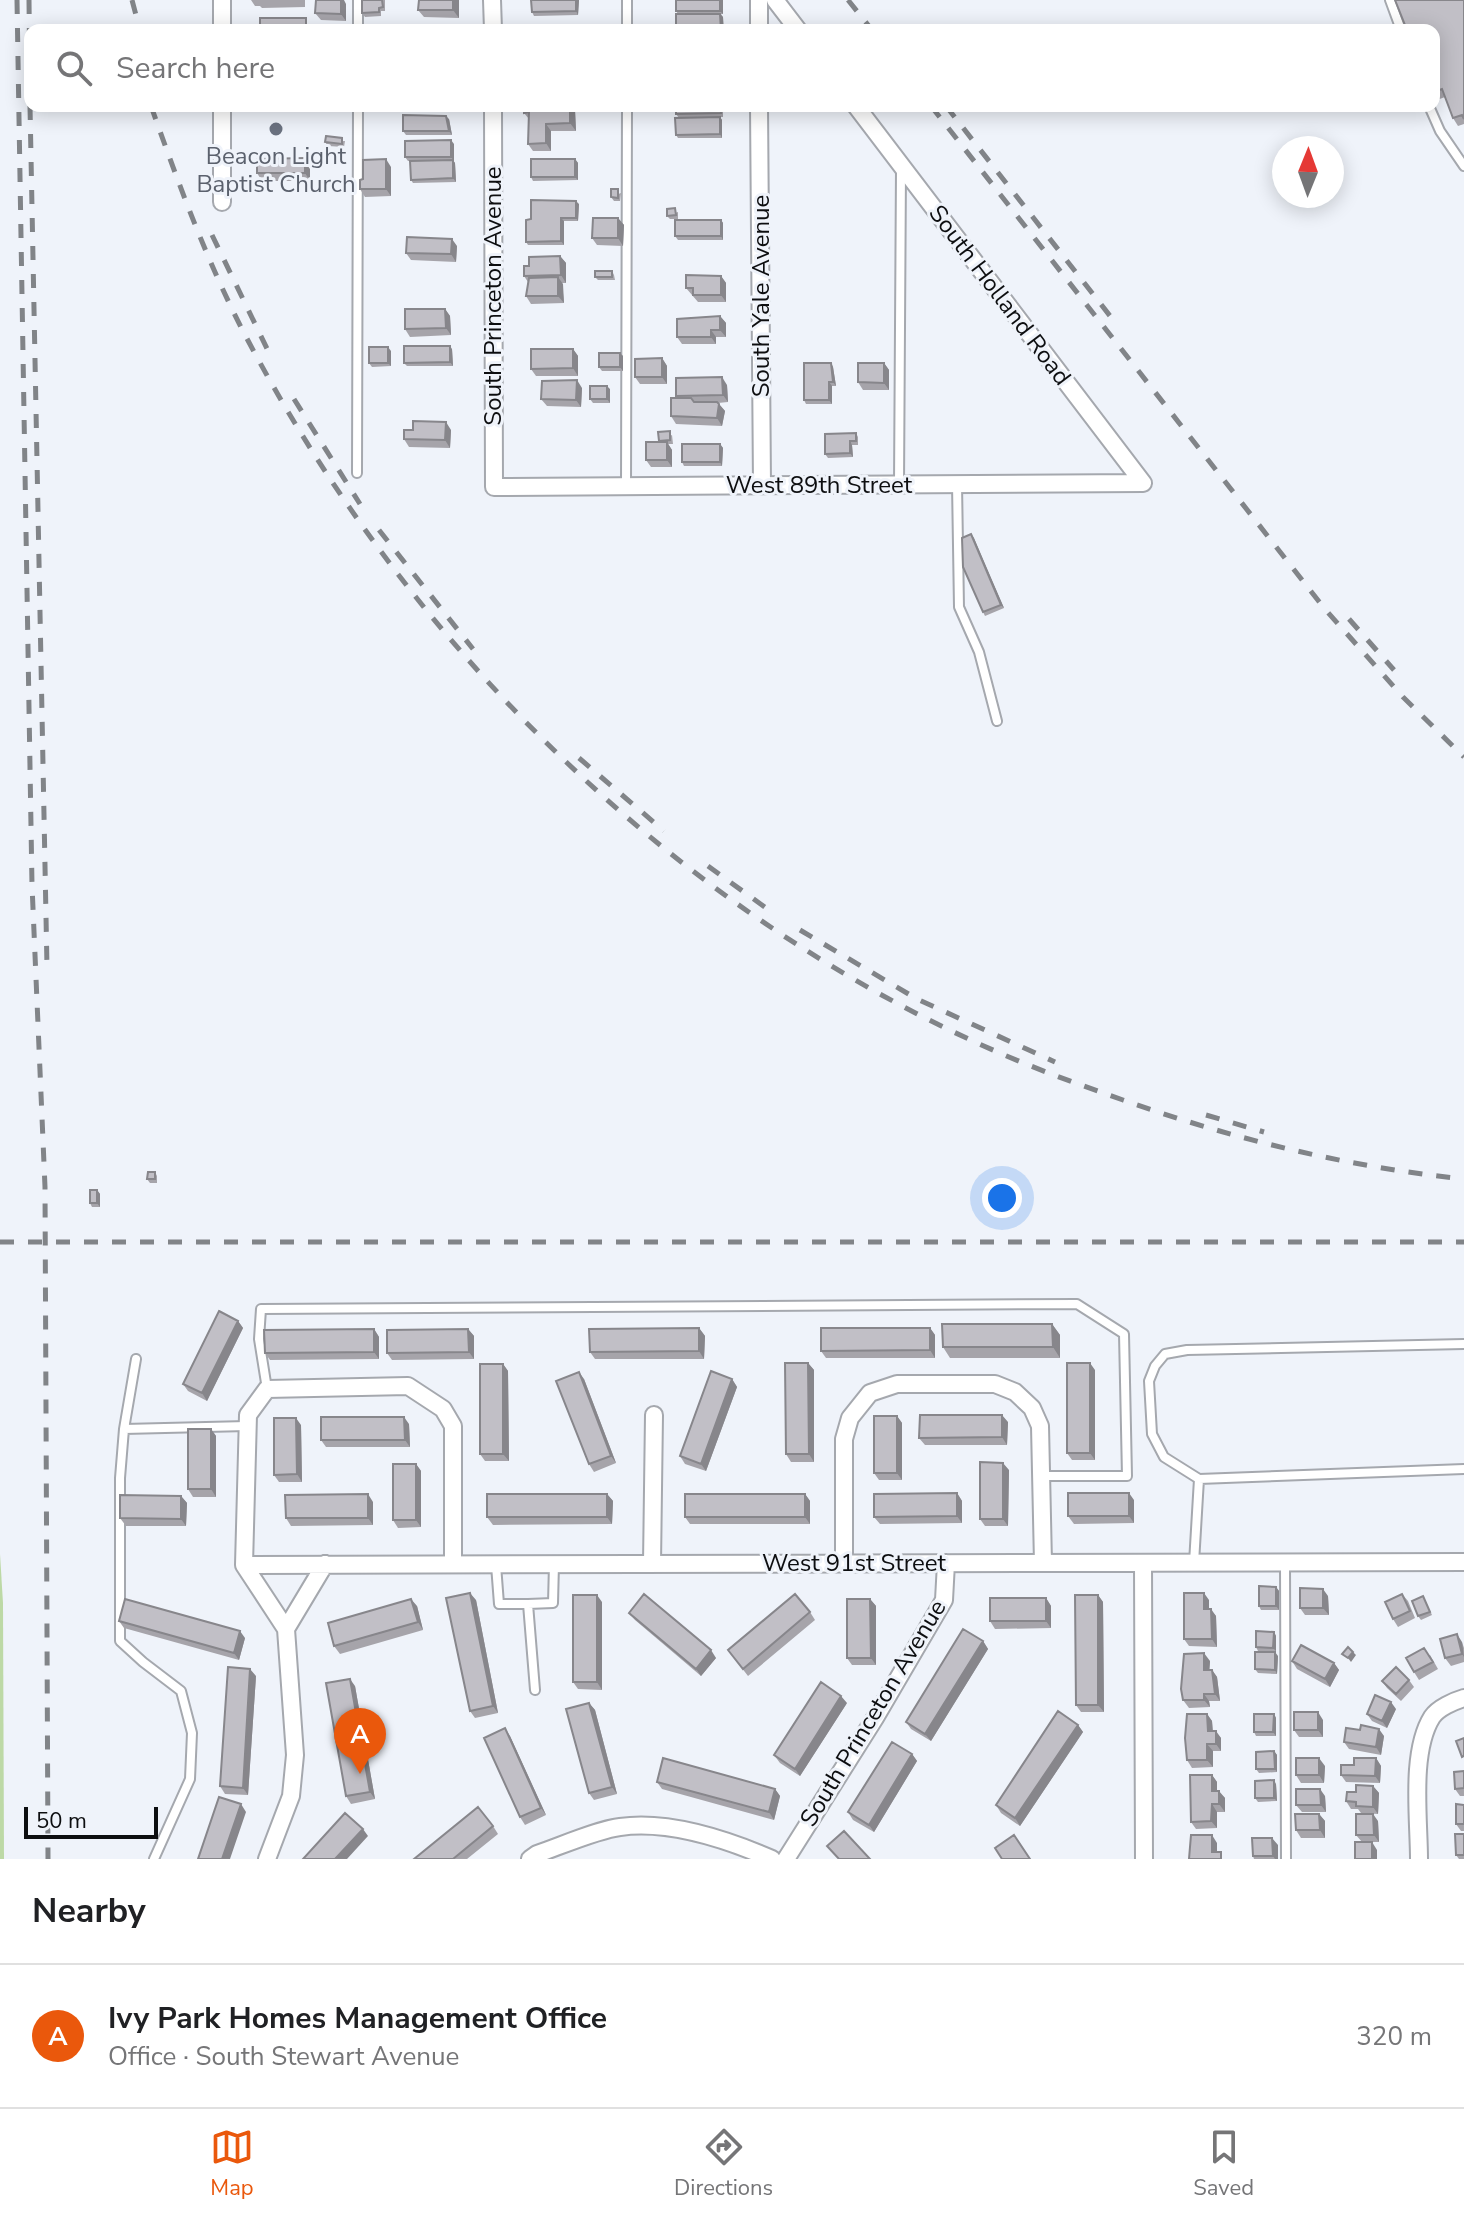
<!DOCTYPE html>
<meta charset="utf-8">
<style>
:root{--surface:#fff;--page:#f6f6f6;--text:#202124;--muted:#757577;--line:#e0e0e0;--accent:#ea580c}
body{margin:0;font-family:"Nunito Sans",sans-serif;background:var(--page);color:var(--text)}
.compass{position:absolute;left:1272px;top:136px;width:72px;height:72px;border-radius:50%;background:var(--surface);box-shadow:0 4px 20px #0003;rotate:1deg}
.scale{position:absolute;left:24px;bottom:20px;width:134px;box-sizing:border-box;padding-left:8px;border:4px solid #0d0e10;border-top:0;font-size:22px;line-height:28px;white-space:nowrap;color:#0d0e10;-webkit-text-stroke:6px #eff3fa;paint-order:stroke}
.you{position:absolute;left:1002px;top:1198px;width:28px;height:28px;margin:-20px;border:6px solid #fff;border-radius:50%;background:#1a73e8;box-shadow:0 0 0 12px #1a73e833}
.badge{display:grid;place-items:center;width:52px;height:52px;border-radius:50%;background:var(--accent);color:#fff;font-size:26px;font-weight:700}
.pin{position:absolute;translate:-50% -66px;filter:drop-shadow(0 2px 4px #0008)}
.pin::after{content:'';position:absolute;top:42px;width:28px;height:24px;background:inherit;clip-path:polygon(0 0,100% 0,50% 100%)}
.list{margin:0;padding:0;list-style:none}
h2{display:flex;justify-content:space-between;align-items:center;height:104px;margin:0;padding:0 32px;font-size:34px}
h2 small{font-size:26px;font-weight:400;color:var(--muted)}
.list li{display:grid;grid-template-columns:52px 1fr auto;gap:24px;align-items:center;box-sizing:border-box;height:144px;padding:0 32px;border-top:2px solid var(--line)}
.list b{display:block;font-size:30px;white-space:nowrap}
.list p{margin:0;font-size:26px;white-space:nowrap;color:var(--muted)}
.list em{font-size:26px;font-style:normal;color:var(--muted)}
.icon{flex:none;width:44px;height:44px;fill:none;stroke:currentColor;stroke-width:2;stroke-linecap:round;stroke-linejoin:round}
.map{position:relative;flex:none;width:1464px;height:1859px;overflow:hidden}
.search{position:absolute;background:var(--surface);box-shadow:0 4px 20px #0003;left:24px;right:24px;top:24px;height:88px;display:flex;align-items:center;gap:20px;box-sizing:border-box;padding:0 28px;border-radius:16px;color:var(--muted);font-size:30px}
.sheet{height:248px;background:var(--surface)}
nav{display:flex;justify-content:space-around;align-items:center;box-sizing:border-box;height:112px;border-top:2px solid var(--line);background:var(--surface);font-size:22px;color:var(--muted)}
nav a{display:grid;justify-items:center;gap:4px}
nav .on{color:var(--accent)}
.map>svg:first-child{display:block}
.green{fill:#bdd9a6}
.lines{fill:none;stroke-linecap:round;stroke-linejoin:round}
.lane-casing{stroke:#a5a8ae;stroke-width:12}
.street-casing{stroke:#a5a8ae;stroke-width:20}
.lane{stroke:#fff;stroke-width:8}
.street{stroke:#fff;stroke-width:16}
.rail{stroke:#818488;stroke-width:5;stroke-dasharray:14 14;stroke-linecap:butt}
.wall{fill:#a6a4aa}
.shaded-wall{fill:#87868b}
.building{fill:#c1bfc6;stroke:#87868b;stroke-width:2}
.worship-dot{fill:#6b7280;stroke:#eff3fa;stroke-width:3}
.labels{text-anchor:middle;stroke-width:6;stroke-linejoin:round;paint-order:stroke}
.worship-label{font-size:24px;fill:#5b616d;stroke:#eff3fa}
.street-label{font-size:24px;fill:#0d0e10;stroke:#eff3fa}
</style>
<div class="map">
<svg width="1464" height="1859" viewBox="0 0 1464 1859">
<rect width="100%" height="100%" fill="#eff3fa"/>
<path class="green" d="M0,1554L3,1603L4,1859H0Z"/>
<g class="lines">
<defs>
<path id="lane" d="M1390,0L1401,30
M358,30V0
M627,30V0
M1429,106L1440,131L1464,166
M357,473L358,106
M899,484L901,170
M957,484L959,607L979,652L997,721
M626,486L627,106
M136,1359L124,1429L120,1478V1641L143,1662L181,1691L192,1733L190,1779L154,1859
M267,1389L259,1339L261,1309L1077,1304L1124,1334L1127,1476H1043
M124,1429L247,1426
M1199,1479L1164,1457L1152,1434L1149,1381L1155,1366L1165,1354L1187,1350L1464,1344
M1194,1563L1199,1479L1464,1469
M1285,1563L1286,1859
M496,1565L499,1604H528L535,1690
M528,1604L553,1603L554,1564"/>
<path id="street" d="M492,0L493,30
M759,0V30
M775,0L798,30
M222,30V0
M493,106L494,487L1143,483
M759,106L762,485
M856,106L1143,483
M222,202V106
M844,1563V1439L850,1418L870,1393L897,1384H995L1015,1392L1032,1408L1040,1426L1043,1563
M1143,1563L1144,1859
M652,1564L654,1415
M244,1565L1464,1562
M286,1629L325,1564
M267,1859L291,1796L295,1755L286,1629L244,1565L248,1415L267,1389L408,1386L443,1409L453,1426V1564
M530,1859L537,1854C561,1846 596,1830 620,1827C669,1820 728,1840 772,1859
M786,1859L875,1718L944,1600L946,1563
M1419,1859C1419,1819 1410,1752 1432,1717C1438,1708 1454,1701 1464,1698"/>
</defs>
<use href="#lane" class="lane-casing"/>
<use href="#street" class="street-casing"/>
<use href="#lane" class="lane"/>
<use href="#street" class="street"/>
<path class="rail" d="M17,0L32,885L45,1187L48,1859
M29,0L30,91
M132,0L140,30
M848,0L872,30
M30,106L47,967
M151,106C178,182 206,259 243,331C410,651 685,923 1021,1062C1055,1076 1089,1088 1123,1100C1233,1139 1348,1167 1464,1179
M931,106L1324,608L1403,697L1464,757
M946,106L1114,321
M212,235L273,361
M294,399L360,504
M379,530L473,649
M1349,619L1394,670
M579,758L664,831
M708,866L766,908
M800,930L917,999L1055,1062
M1206,1115L1264,1132
M0,1242H1464"/>
</g>
<path class="wall" d="M251,0H305V7L262,8L260,6H255Z
M362,0H385V11H381V16L365,17L362,13Z
M459,0V18L424,17L418,10Z
M579,0L578,15L534,16L532,12Z
M723,0V14H721L723,17L678,14L676,11Z
M1464,0V124L1458,126L1453,118L1445,97L1437,100L1434,95V30Z
M346,4V21L321,20L315,13Z
M524,106H572L575,110L576,131H551V151H533L528,144L529,119L524,113Z
M723,106V117H720L722,120V138H678L676,135L679,118L676,114Z
M449,119L452,135H406L403,131Z
M345,141L344,147L328,146L325,142Z
M454,144L453,161L455,163L456,182L413,183L411,180L410,161H408L405,157Z
M305,158L310,165V181H262L257,173Z
M575,159L578,163V180L533,181L531,177Z
M391,167V196L365,197L360,189Z
M621,193L620,201H614L611,197Z
M579,204L578,221H564V245H528L526,242Z
M678,212V219H670L667,216Z
M618,218L624,225L623,246L597,245L592,238Z
M721,220L723,223V240H678L675,236Z
M457,246L456,262L411,260L406,253Z
M560,256L566,263V283H562L564,303L531,304L526,296L528,282L524,276L529,266Z
M612,271L614,275L615,280H598L595,277Z
M721,276L726,283V302H698L686,288Z
M445,309L450,316L451,335L410,337L405,329Z
M720,316L726,323V337H716V344H682L677,337Z
M452,349L453,366H407L404,363Z
M573,349L578,356V376H536L531,369Z
M391,351V366L372,367L369,363Z
M620,353L623,356V371H602L599,367Z
M662,358L667,366V384H640L635,377Z
M831,363L833,367L836,386H832V404H806L804,400Z
M884,363L889,370V390H863L858,382Z
M727,385L728,402L718,403L725,411L722,426L676,424L671,416L678,398L676,396Z
M582,388L581,407L547,406L541,399Z
M610,389V403H593L590,399Z
M451,430L450,448L409,447L404,439Z
M856,433L858,437V445H852L853,457L828,458L825,454Z
M672,435L673,444H668L672,450V467H651L646,460L660,442L659,441Z
M720,444L723,448L722,466H684L682,462Z
M971,534L1004,608L985,616L983,612Z
M155,1172L157,1176V1183H150L147,1179Z
M97,1190L100,1194V1207H92L90,1203Z
M238,1321L243,1328L207,1401L188,1391L183,1384Z
M1052,1324L1060,1335V1358H950L943,1347Z
M699,1328L705,1336L704,1359H595L590,1352Z
M930,1328L935,1335V1358H826L821,1351Z
M374,1329L379,1337V1359L270,1360L265,1353Z
M468,1329L474,1336V1359L392,1360L387,1353Z
M808,1363L814,1370V1462H791L786,1454Z
M503,1364L508,1371L509,1461H485L480,1454Z
M1095,1370V1460H1072L1067,1453Z
M584,1379L616,1463L594,1472L589,1464Z
M732,1379L737,1387L706,1471L685,1464L680,1456Z
M897,1416L902,1423V1480H879L874,1473Z
M1008,1422L1007,1445H925L919,1438Z
M409,1424L410,1447H326L321,1440Z
M301,1425L302,1482H279L274,1475Z
M211,1429L216,1436V1497H193L188,1489Z
M416,1464L421,1471V1527L398,1528L393,1520Z
M1009,1470L1008,1526H985L980,1519Z
M957,1493L962,1501V1523L880,1524L874,1517Z
M607,1494L613,1501L612,1524L493,1525L487,1517Z
M805,1494L810,1501V1524H690L685,1517Z
M181,1496L187,1503L186,1526H126L120,1518Z
M1134,1500V1523L1074,1524L1068,1516Z
M373,1502V1525L291,1526L286,1518Z
M1276,1587L1279,1591V1610H1261L1259,1606Z
M1402,1594L1408,1601L1415,1618L1398,1627L1393,1619Z
M1098,1595L1103,1602L1104,1712H1081L1076,1705Z
M1328,1596L1329,1615H1305L1300,1608Z
M1423,1596L1432,1615L1421,1620L1418,1616Z
M1046,1598L1051,1606V1628L995,1629L990,1621Z
M870,1599L876,1606V1665H852L847,1658Z
M476,1600L498,1713L475,1718L470,1711Z
M1209,1600V1609L1216,1616L1217,1647L1189,1646L1184,1639Z
M602,1602V1690L578,1689L573,1682Z
M417,1606L423,1630L340,1654L334,1646Z
M810,1612L815,1620L748,1676L728,1650Z
M629,1613L716,1658L701,1676L635,1620Z
M119,1621L245,1638L239,1660L124,1628Z
M1274,1632L1276,1636V1651H1258L1256,1647Z
M983,1641L988,1649L931,1741L911,1729L906,1722Z
M1462,1642L1464,1648V1662L1451,1666L1445,1658Z
M1430,1655L1438,1669L1419,1680L1414,1672Z
M1278,1656L1277,1674L1258,1673L1255,1669Z
M1210,1661L1209,1670H1212L1217,1677L1220,1701H1209L1210,1707L1189,1708L1183,1700Z
M1292,1661L1334,1663L1339,1670L1330,1687L1297,1669Z
M256,1676L248,1795L225,1794L220,1786Z
M1409,1680L1414,1687L1401,1701L1387,1688L1382,1681Z
M355,1686L375,1799L351,1804L346,1796Z
M589,1703L595,1710L617,1794L594,1800L589,1793Z
M847,1703L800,1776L780,1763L774,1755Z
M1396,1709L1387,1728L1372,1721L1367,1714Z
M1207,1714L1212,1721L1213,1731L1221,1738V1751H1213V1767L1192,1768L1187,1760Z
M1274,1714L1276,1718V1736H1256L1254,1732Z
M1323,1720V1737H1299L1294,1730Z
M1078,1725L1083,1732L1020,1826L1001,1813L996,1805Z
M1360,1730L1384,1736L1381,1755L1349,1749L1344,1742Z
M510,1736L546,1815L525,1825L520,1817Z
M1274,1751L1277,1755V1772L1259,1773L1256,1769Z
M912,1754L917,1761L874,1832L853,1820L848,1812Z
M1376,1758L1381,1766L1380,1783L1346,1782L1341,1775L1354,1765Z
M1325,1766L1324,1783H1301L1296,1775Z
M1464,1771V1796H1460L1455,1789Z
M1212,1775L1217,1782V1791L1225,1798V1812H1217V1828L1196,1829L1191,1822Z
M657,1782L775,1789L780,1796L774,1820L662,1789Z
M1276,1784L1277,1801L1258,1802L1255,1798Z
M1373,1786L1379,1793L1378,1814L1361,1813L1358,1809H1351L1346,1801L1356,1792Z
M1325,1796L1326,1812H1302L1296,1805Z
M1464,1805V1831H1461L1456,1824Z
M1319,1814L1325,1821V1838H1301L1296,1830Z
M1378,1821L1379,1842H1362L1356,1835Z
M493,1826L498,1834L467,1859H414Z
M1464,1834V1859H1459L1456,1855Z
M1278,1845V1859H1254L1253,1856Z"/>
<path class="shaded-wall" d="M341,0H344L346,4V21L341,14Z
M453,0H459V18L453,10Z
M576,0H579L578,15L576,11Z
M720,0H723V14L720,11Z
M720,14L723,17L724,30H721Z
M570,106H572L575,110L576,131L570,123Z
M446,116L449,119L452,135L449,131Z
M720,117L722,120V138L720,134Z
M546,124L551,131V151L546,143Z
M451,140L454,144V161L451,157Z
M305,158L310,165V181L305,173Z
M386,159L391,167V196L386,189Z
M575,159L578,163V180L575,177Z
M453,160L455,163L456,182L453,178Z
M576,201L579,204L578,221L576,218Z
M561,218L564,221V245L561,241Z
M618,218L624,225L623,246L618,238Z
M721,220L723,223V240L721,236Z
M452,239L457,246L456,262L451,254Z
M560,256L566,263V283L561,275Z
M721,276L726,283V302L721,295Z
M558,277L563,284L564,303L558,296Z
M445,309L450,316L451,335L446,328Z
M720,316L726,323V337L720,330Z
M711,330L716,337V344L711,337Z
M450,346L452,349L453,366L450,362Z
M388,347L391,351V366L388,363Z
M573,349L578,356V376L573,368Z
M620,353L623,356V371L620,367Z
M662,358L667,366V384L662,377Z
M831,363L833,367L836,386L833,382Z
M884,363L889,370V390L884,383Z
M722,377L727,385L728,402L723,395Z
M577,380L582,388L581,407L576,400Z
M829,382L832,386V404L829,400Z
M607,386L610,389V403L607,399Z
M719,404L725,411L722,426L717,418Z
M446,422L451,430L450,448L445,440Z
M850,441L852,445L853,457L850,453Z
M667,442L672,450V467L667,460Z
M720,444L723,448L722,466L720,462Z
M971,534L974,538L1004,608L1001,605Z
M97,1190L100,1194V1207L97,1203Z
M238,1321L243,1328L207,1401L202,1393Z
M1052,1324L1060,1335V1358L1053,1347Z
M699,1328L705,1336L704,1359L699,1351Z
M930,1328L935,1335V1358L930,1350Z
M374,1329L379,1337V1359L374,1352Z
M468,1329L474,1336V1359L469,1352Z
M808,1363L814,1370V1462L809,1454Z
M1090,1363L1095,1370V1460L1090,1453Z
M503,1364L508,1371L509,1461L503,1454Z
M579,1372L584,1379L616,1463L611,1456Z
M732,1379L737,1387L706,1471L701,1464Z
M1002,1415L1008,1422L1007,1445L1002,1437Z
M897,1416L902,1423V1480L897,1473Z
M404,1417L409,1424L410,1447L405,1440Z
M296,1418L301,1425L302,1482L297,1474Z
M211,1429L216,1436V1497L211,1489Z
M1003,1463L1009,1470L1008,1526L1003,1519Z
M416,1464L421,1471V1527L416,1520Z
M957,1493L962,1501V1523L957,1516Z
M1129,1493L1134,1500V1523L1129,1516Z
M368,1494L373,1502V1525L368,1518Z
M607,1494L613,1501L612,1524L607,1517Z
M805,1494L810,1501V1524L805,1517Z
M181,1496L187,1503L186,1526L181,1519Z
M1276,1587L1279,1591V1610L1276,1606Z
M1323,1589L1328,1596L1329,1615L1323,1608Z
M470,1593L476,1600L498,1713L493,1706Z
M1204,1593L1209,1600V1616L1204,1609Z
M597,1595L602,1602V1690L597,1682Z
M1098,1595L1103,1602L1104,1712L1098,1705Z
M1046,1598L1051,1606V1628L1046,1621Z
M411,1599L417,1606L423,1630L418,1622Z
M870,1599L876,1606V1665L871,1658Z
M1211,1609L1216,1616L1217,1647L1212,1639Z
M240,1631L245,1638L239,1660L234,1653Z
M1274,1632L1276,1636V1651L1273,1648Z
M1457,1634L1462,1642L1464,1657L1462,1654Z
M983,1641L988,1649L931,1741L925,1734Z
M711,1650L716,1658L701,1676L696,1669Z
M1275,1652L1278,1656L1277,1674L1275,1670Z
M1353,1652L1356,1655L1351,1662L1348,1658Z
M1204,1653L1210,1661L1209,1677L1204,1670Z
M1334,1663L1339,1670L1330,1687L1325,1679Z
M250,1669L256,1676L248,1795L243,1788Z
M1212,1670L1217,1677L1220,1701L1215,1694Z
M350,1679L355,1686L375,1799L370,1792Z
M1204,1694L1209,1701L1210,1707L1204,1700Z
M841,1696L847,1703L800,1776L795,1769Z
M1391,1702L1396,1709L1387,1728L1382,1721Z
M589,1703L595,1710L617,1794L612,1787Z
M1318,1712L1323,1720V1737L1318,1730Z
M1207,1714L1212,1721L1213,1738L1208,1731Z
M1274,1714L1276,1718V1736L1273,1732Z
M1078,1725L1083,1732L1020,1826L1015,1818Z
M505,1728L510,1736L546,1815L541,1808Z
M1379,1729L1384,1736L1381,1755L1376,1747Z
M1216,1731L1221,1738V1751L1216,1744Z
M1207,1744L1213,1751V1767L1207,1760Z
M1274,1751L1277,1755V1772L1275,1769Z
M912,1754L917,1761L874,1832L869,1825Z
M1319,1758L1325,1766L1324,1783L1319,1775Z
M1376,1758L1381,1766L1380,1783L1375,1776Z
M1212,1775L1217,1782V1799L1212,1791Z
M1274,1780L1276,1784L1277,1801L1274,1798Z
M1373,1786L1379,1793L1378,1814L1373,1807Z
M775,1789L780,1796L774,1820L769,1812Z
M1320,1789L1325,1796L1326,1812L1321,1805Z
M1219,1791L1225,1798V1812L1219,1804Z
M241,1804L246,1812L230,1859H222Z
M1212,1804L1217,1812V1828L1211,1821Z
M1319,1814L1325,1821V1838L1320,1830Z
M1373,1814L1378,1821L1379,1842L1374,1835Z
M363,1829L368,1836L347,1859H335Z
M1212,1835L1217,1843V1859L1212,1852Z
M1272,1838L1278,1845V1859H1275L1273,1856Z
M1372,1842L1377,1850V1859H1372Z"/>
<path class="building" d="M316,0H341V14L315,13Z
M362,0H382L383,7L379,8V12L362,13Z
M419,0H453V10H418Z
M531,0H576V11L532,12Z
M676,0H720V11H676Z
M1395,0H1464V119L1462,115L1453,118L1442,89L1434,92V30H1407Z
M676,14H720L721,30H676Z
M260,18H306V30H260Z
M363,26H370L371,30H363Z
M524,106H570V123L546,124V143L528,144L529,112L524,113Z
M676,106H720L721,113L676,114Z
M403,115L446,116L449,131H403Z
M720,117V134L676,135L675,118Z
M326,136L342,138V144L325,142Z
M451,140V157H405V141Z
M305,158V173H257V159Z
M386,159V189H360V180L363,179V160Z
M531,159H575V177H531Z
M453,160V178L411,180L410,161Z
M611,189H618V198L611,197Z
M531,200L576,201V218H561V241L526,242V220L531,219Z
M675,208L676,215L667,216V209Z
M593,218H618V238H592Z
M675,220H721V236H675Z
M407,237L452,239L451,254L406,253Z
M560,256L561,275L524,276V266H529V257Z
M595,271H612V277H595Z
M686,275L721,276V295H693V288H686Z
M558,277V296H526L529,278Z
M405,309H445L446,328L405,329Z
M720,316V330H711V337H677V319Z
M404,346H450V362L404,363Z
M369,347H388V363H369Z
M531,349H573V368L531,369Z
M599,353H620V367H599Z
M662,358V377H635V359Z
M804,363H831L833,382H829V400H804Z
M858,363H884V383L858,382Z
M722,377L723,395L676,396V378Z
M577,380L576,400L541,399L542,381Z
M590,386H607V399H590Z
M671,398H691L694,402H717L719,404L717,418L671,416Z
M413,421L446,422L445,440L404,439V430H413Z
M670,431V440L659,441L658,432Z
M856,433V441H850V453L825,454V434Z
M646,442H667V460H646Z
M682,444H720V462H682Z
M971,534L1001,605L983,612L963,567L962,538Z
M148,1172H155V1179H147Z
M90,1190H97V1203H90Z
M219,1311L238,1321L202,1393L183,1384Z
M942,1324H1052L1053,1347H943Z
M699,1328V1351L590,1352L589,1329Z
M821,1328H930V1350L821,1351Z
M374,1329V1352L265,1353L264,1330Z
M468,1329L469,1352L387,1353V1330Z
M785,1363H808L809,1454H786Z
M1067,1363H1090V1453H1067Z
M480,1364H503V1454H480Z
M711,1371L732,1379L701,1464L680,1456Z
M579,1372L611,1456L589,1464L556,1381Z
M920,1415H1002V1437L919,1438Z
M874,1416H897V1473H874Z
M321,1417H404L405,1440H321Z
M274,1418H296L297,1474L274,1475Z
M188,1429H211V1489H188Z
M980,1462L1003,1463V1519H980Z
M393,1464H416V1520H393Z
M957,1493V1516L874,1517V1494Z
M1068,1493H1129V1516H1068Z
M368,1494V1518H286L285,1495Z
M487,1494H607V1517H487Z
M685,1494H805V1517H685Z
M120,1495L181,1496V1519L120,1518Z
M1259,1586L1276,1587V1606H1259Z
M1300,1588L1323,1589V1608H1300Z
M470,1593L493,1706L470,1711L446,1598Z
M1184,1593H1204V1609H1211L1212,1639H1184Z
M644,1594L711,1650L696,1669L629,1613Z
M795,1594L810,1612L743,1669L728,1650Z
M1402,1594L1410,1611L1393,1619L1385,1602Z
M573,1595H597V1682H573Z
M1075,1595H1098V1705H1076Z
M1423,1596L1430,1612L1418,1616L1412,1601Z
M990,1598H1046V1621H990Z
M125,1599L240,1631L234,1653L119,1621Z
M411,1599L418,1622L334,1646L328,1623Z
M847,1599H870L871,1658H847Z
M963,1629L983,1641L925,1734L906,1722Z
M1256,1631L1274,1632L1273,1648L1256,1647Z
M1457,1634L1462,1654L1445,1658L1440,1639Z
M1301,1645L1334,1663L1325,1679L1292,1661Z
M1348,1647L1353,1652L1348,1658L1342,1654Z
M1424,1648L1433,1662L1414,1672L1406,1658Z
M1255,1652H1275V1670L1255,1669Z
M1204,1653V1670H1212L1215,1694H1204V1700H1183L1181,1689L1184,1654Z
M228,1667L250,1669L243,1788L220,1786Z
M1396,1667L1409,1680L1396,1694L1382,1681Z
M350,1679L370,1792L346,1796L326,1683Z
M821,1682L841,1696L795,1769L774,1755Z
M1375,1695L1391,1702L1382,1721L1367,1714Z
M589,1703L612,1787L589,1793L566,1709Z
M1058,1711L1078,1725L1015,1818L996,1805Z
M1294,1712H1318V1730H1294Z
M1187,1714H1207L1208,1731H1216V1744H1207V1760H1187L1185,1738Z
M1254,1714H1274L1273,1732H1254Z
M1361,1725L1379,1729L1376,1747L1344,1742L1346,1728L1360,1730Z
M505,1728L541,1808L520,1817L484,1738Z
M1464,1738V1756L1462,1757L1456,1741Z
M892,1742L912,1754L869,1825L848,1812Z
M1274,1751L1275,1769H1256V1752Z
M663,1758L775,1789L769,1812L657,1782Z
M1296,1758H1319V1775H1296Z
M1354,1758H1376L1375,1776L1341,1775V1765H1354Z
M1464,1771V1788L1455,1789L1454,1772Z
M1190,1775H1212V1791H1219V1804H1212L1211,1821L1191,1822Z
M1274,1780V1798H1255V1781Z
M1356,1785L1373,1786V1807L1356,1806V1802L1346,1801L1347,1792H1356Z
M1296,1789H1320L1321,1805H1296Z
M219,1797L241,1804L222,1859H198Z
M1456,1804L1464,1805V1824H1456Z
M478,1807L493,1826L453,1859H414Z
M345,1813L363,1829L335,1859H303Z
M1295,1814H1319L1320,1830H1296Z
M1356,1814H1373L1374,1835H1356Z
M844,1831L870,1859H839L827,1846Z
M1455,1834H1464V1855H1456Z
M1014,1835L1030,1859H1002L995,1848Z
M1191,1835H1212V1852H1221V1859H1189Z
M1252,1838H1272L1273,1856H1253Z
M1355,1842H1372V1859H1355Z"/>
<circle class="worship-dot" cx="276" cy="129" r="8"/>
<g class="labels">
<g class="worship-label">
<text x="276" y="164">Beacon Light<tspan x="276" dy="28">Baptist Church</tspan></text>
</g>
<g class="street-label">
<text transform="translate(1000 295) rotate(53)" y="8">South Holland Road</text>
<text transform="translate(493 296) rotate(-90)" y="8">South Princeton Avenue</text>
<text transform="translate(761 296) rotate(-90)" y="8">South Yale Avenue</text>
<text x="819" y="493">West 89th Street</text>
<text x="854" y="1571">West 91st Street</text>
<text transform="translate(873 1713) rotate(-59)" y="8">South Princeton Avenue</text>
</g>
</g>
</svg>
<svg class="compass" viewBox="-18 -18 36 36"><path d="M0-13l5 13h-10z" fill="#e53935"/><path d="M0 13l5-13h-10z" fill="#757577"/></svg>
<div class="scale">50 m</div>
<div class="you"></div>
<div class="pin badge" style="left:360px;top:1774px">A</div>
<div class="search"><svg class="icon" aria-label="search" viewBox="0 0 24 24"><circle cx="10" cy="10" r="6"/><path d="M15 15l6 6"/></svg>Search here</div>
</div>
<section class="sheet">
<h2>Nearby<small></small></h2>
<ul class="list">
<li><span class="badge">A</span><div><b>Ivy Park Homes Management Office</b><p>Office · South Stewart Avenue</p></div><em>320 m</em></li>
</ul>
</section>
<nav>
<a class="on"><svg class="icon" aria-label="map" viewBox="0 0 24 24"><path d="M3 6l6-2 6 2 6-2v14l-6 2-6-2-6 2zM9 4v14M15 6v14"/></svg>Map</a>
<a><svg class="icon" aria-label="directions" viewBox="0 0 24 24"><path d="M12 3l9 9-9 9-9-9zM9 14v-3h6M13 9l2 2-2 2"/></svg>Directions</a>
<a><svg class="icon" aria-label="saved" viewBox="0 0 24 24"><path d="M7 4h10v16l-5-4-5 4z"/></svg>Saved</a>
</nav>
